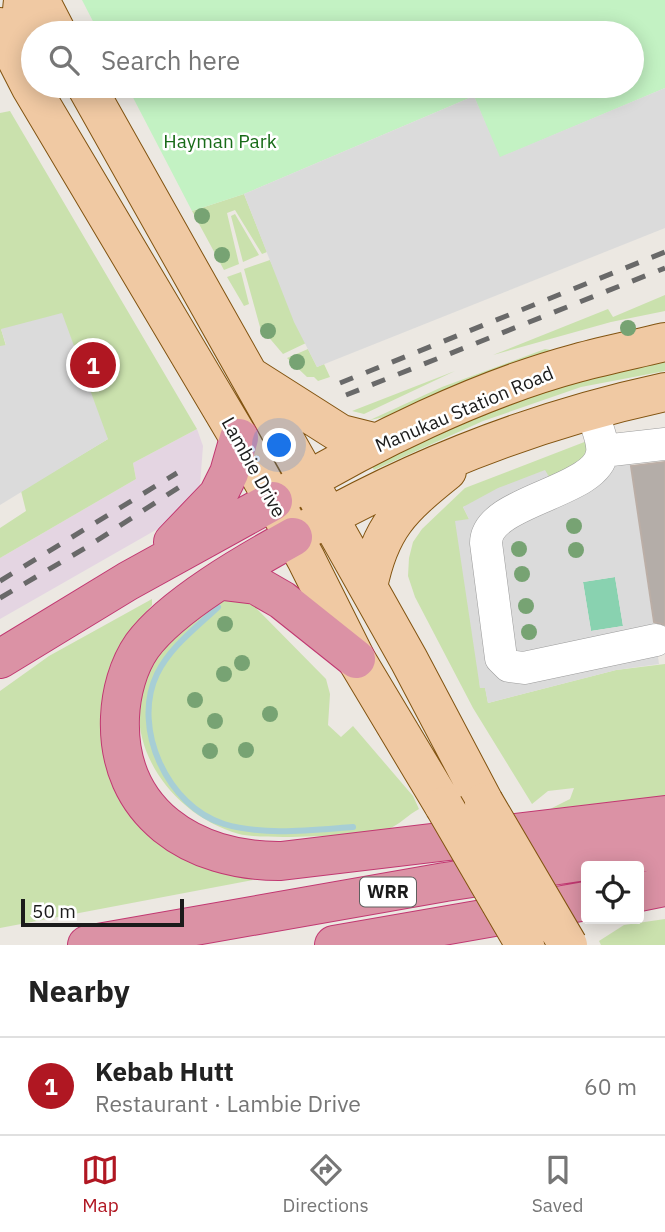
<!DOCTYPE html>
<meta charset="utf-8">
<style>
:root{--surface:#fff;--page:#f6f6f6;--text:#222;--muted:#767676;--line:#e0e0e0;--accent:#b01722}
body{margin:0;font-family:"IBM Plex Sans",sans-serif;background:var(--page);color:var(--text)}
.controls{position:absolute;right:21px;bottom:21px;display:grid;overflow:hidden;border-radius:7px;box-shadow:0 4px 18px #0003}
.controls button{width:63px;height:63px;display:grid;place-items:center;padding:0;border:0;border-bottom:2px solid var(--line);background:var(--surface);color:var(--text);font:35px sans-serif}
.scale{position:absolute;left:21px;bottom:18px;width:163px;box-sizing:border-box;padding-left:7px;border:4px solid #1b1b1b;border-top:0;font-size:19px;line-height:24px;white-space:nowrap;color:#1b1b1b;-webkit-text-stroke:5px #fff;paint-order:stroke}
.you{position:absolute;left:280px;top:446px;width:24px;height:24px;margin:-18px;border:5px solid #fff;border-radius:50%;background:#1a73e8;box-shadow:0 0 0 10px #1a73e833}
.badge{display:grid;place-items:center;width:46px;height:46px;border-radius:50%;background:var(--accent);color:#fff;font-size:23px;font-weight:700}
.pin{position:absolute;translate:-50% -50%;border:4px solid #fff;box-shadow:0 2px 7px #0006}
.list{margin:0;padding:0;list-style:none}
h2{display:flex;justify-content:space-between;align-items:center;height:91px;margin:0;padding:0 28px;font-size:30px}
h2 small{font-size:23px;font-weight:400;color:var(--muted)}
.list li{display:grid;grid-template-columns:46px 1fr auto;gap:21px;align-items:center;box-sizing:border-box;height:98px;padding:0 28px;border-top:2px solid var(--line)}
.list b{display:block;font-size:26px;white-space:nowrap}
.list p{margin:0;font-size:23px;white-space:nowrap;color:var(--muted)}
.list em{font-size:23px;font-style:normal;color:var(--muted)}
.icon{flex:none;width:38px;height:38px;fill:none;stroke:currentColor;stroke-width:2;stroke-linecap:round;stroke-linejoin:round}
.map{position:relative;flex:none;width:665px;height:945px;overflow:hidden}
.search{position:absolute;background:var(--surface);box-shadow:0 4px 18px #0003;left:21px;right:21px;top:21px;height:77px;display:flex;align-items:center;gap:18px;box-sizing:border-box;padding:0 24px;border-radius:38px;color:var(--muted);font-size:26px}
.sheet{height:189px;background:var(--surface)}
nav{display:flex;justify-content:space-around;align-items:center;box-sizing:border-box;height:98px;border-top:2px solid var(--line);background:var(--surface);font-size:19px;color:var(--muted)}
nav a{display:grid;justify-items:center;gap:4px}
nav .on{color:var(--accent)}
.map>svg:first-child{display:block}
.industrial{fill:#e4d5e2}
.grass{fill:#cae1ad}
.park{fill:#c3f2c3}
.pitch{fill:#89d2b0}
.parking{fill:#dbdbdb;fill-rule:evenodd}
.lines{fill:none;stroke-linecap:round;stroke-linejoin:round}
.stream{stroke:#a7ced5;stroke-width:6}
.building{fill:#b4ada8;stroke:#bbaea6;stroke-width:2}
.minor-casing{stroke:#9c9c9c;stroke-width:33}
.major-casing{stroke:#825411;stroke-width:40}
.highway-casing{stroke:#c13871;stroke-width:40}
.minor{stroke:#fff;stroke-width:32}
.major{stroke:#f0c9a3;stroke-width:38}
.highway{stroke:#db92a5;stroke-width:38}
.rail{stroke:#696969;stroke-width:5;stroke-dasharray:14 14;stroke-linecap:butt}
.major-bridge-casing{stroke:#825411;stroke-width:40;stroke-linecap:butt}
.major-bridge{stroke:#f0c9a3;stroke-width:38}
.tree{fill:#77a373}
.labels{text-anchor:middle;stroke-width:5;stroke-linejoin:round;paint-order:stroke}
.shield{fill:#fff;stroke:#5f5f5f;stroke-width:2}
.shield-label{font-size:18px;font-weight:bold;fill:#1b1b1b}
.park-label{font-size:19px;fill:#186b18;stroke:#fff}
.street-label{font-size:19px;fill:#1b1b1b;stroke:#fff}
</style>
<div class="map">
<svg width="665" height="945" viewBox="0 0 665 945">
<rect width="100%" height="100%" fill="#ece8e2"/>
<path class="industrial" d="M197,429L203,446L200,485L189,504L175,519L0,619V558L136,479L133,463Z"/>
<path class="grass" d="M10,111L197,429L133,463L136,479L0,558V528L26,511L21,491L108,439L1,329L6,346H0V113Z
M244,194L267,252L262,254L235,210L227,213L239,264L224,270L192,211Z
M235,214L259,255L243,262L231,216Z
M270,260L306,343L283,354L260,327L244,269Z
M241,272L249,304L244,306L227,277Z
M665,295V311L611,322L493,355L608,309L613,317Z
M308,349L317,367L324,364L330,377L318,381L314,377H307L287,358Z
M545,349L557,351L390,416L370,420L442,387Z
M665,356V371L581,387L483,421L374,470L370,463L490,406Z
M455,371L364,414L352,411Z
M587,441L590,448C570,484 500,496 463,507L469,519L480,688L485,687L488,703L616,670L665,664V796L550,809L570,799L574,788L548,791L532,804L473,708L415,597L408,576L409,558L413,542L422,529L465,488Z
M229,595L257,596L256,608L326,679L330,694L328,725L341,737L353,726L413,796L419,809C409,814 398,826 388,829C365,836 261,840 239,834C155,810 103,711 168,638C184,621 210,608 229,595Z
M152,599V605C103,660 110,691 107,760L253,880L0,928V691L49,656Z
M665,919V945H601L599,941L624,925Z"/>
<path class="park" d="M82,0H665V88L499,158L474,96L244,194L192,211L127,86H632V33H99Z"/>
<path class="pitch" d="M615,577L623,626L591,631L583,582Z"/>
<path class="parking" d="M665,88V228L317,367L294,322L244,194L474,96L500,157Z
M62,313L108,439L0,505V346L6,345L1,329Z
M630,459L659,664L616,670L488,703L485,688H480L455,521L469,519L463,507L498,488L545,470L551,480ZM615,577L623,626L591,631L583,582Z"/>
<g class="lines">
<path class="stream" d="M218,607C197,627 170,647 157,674C131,728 168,807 224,824C264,836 312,830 353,827"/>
</g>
<path class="building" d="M665,462V625L654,622L631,466Z"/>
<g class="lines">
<defs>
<path id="minor" d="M592,411C595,423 604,441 602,453C597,493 486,500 486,543L501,658L509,666L524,668L656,640
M603,451L665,444"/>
<path id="major" d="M40,0L57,33
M0,27L30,86L239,438L306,559L356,659L444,806
M12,51L20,31L23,0
M86,86L409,660L484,802
M253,378L341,434L377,443
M285,494C371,442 480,389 577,363C606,355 636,349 665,342
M307,529C418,466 540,419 665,392
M368,587C380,527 401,508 447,471"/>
<path id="highway" d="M293,537C248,562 172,605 142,646C128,666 121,693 120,717C116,813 193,862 281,861L665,815
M173,542L218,495L229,473L239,438
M223,581L256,585L282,600L356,659
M0,659L128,581L273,501
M639,892L665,887
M87,945L445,882L665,849
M334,945L586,901"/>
</defs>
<use href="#minor" class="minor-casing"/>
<use href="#major" class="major-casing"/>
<use href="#highway" class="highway-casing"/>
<use href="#minor" class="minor"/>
<use href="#major" class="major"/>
<use href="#highway" class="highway"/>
<path class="rail" d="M340,383L665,252
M346,395L665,268
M0,581L177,473
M0,598L87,547L184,484"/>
<defs>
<path id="major-bridge" d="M484,802L568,945
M444,806L525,945"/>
</defs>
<use href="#major-bridge" class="major-bridge-casing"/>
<use href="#major-bridge" class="major-bridge"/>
</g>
<g class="tree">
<circle cx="202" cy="216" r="8"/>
<circle cx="222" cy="255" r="8"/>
<circle cx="628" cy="328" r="8"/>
<circle cx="268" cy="331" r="8"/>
<circle cx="297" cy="362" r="8"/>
<circle cx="574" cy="526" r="8"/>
<circle cx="519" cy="549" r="8"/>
<circle cx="576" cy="550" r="8"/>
<circle cx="522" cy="574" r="8"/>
<circle cx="526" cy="606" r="8"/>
<circle cx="225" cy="624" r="8"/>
<circle cx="529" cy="632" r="8"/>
<circle cx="242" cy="663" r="8"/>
<circle cx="224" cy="674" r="8"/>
<circle cx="195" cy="700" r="8"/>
<circle cx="270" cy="714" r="8"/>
<circle cx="215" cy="721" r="8"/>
<circle cx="246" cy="750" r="8"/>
<circle cx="210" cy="751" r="8"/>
</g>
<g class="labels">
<rect class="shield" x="360" y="877.5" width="56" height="29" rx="5"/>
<g class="shield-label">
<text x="388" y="898">WRR</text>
</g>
<g class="park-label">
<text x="220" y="148">Hayman Park</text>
</g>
<g class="street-label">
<text transform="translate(464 409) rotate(-23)" y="7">Manukau Station Road</text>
<text transform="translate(254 467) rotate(61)" y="7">Lambie Drive</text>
</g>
</g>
</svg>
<div class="controls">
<button><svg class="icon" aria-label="locate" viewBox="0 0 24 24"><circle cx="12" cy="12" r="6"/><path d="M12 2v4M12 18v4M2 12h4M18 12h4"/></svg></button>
</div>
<div class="scale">50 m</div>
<div class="you"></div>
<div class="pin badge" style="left:93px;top:365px">1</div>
<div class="search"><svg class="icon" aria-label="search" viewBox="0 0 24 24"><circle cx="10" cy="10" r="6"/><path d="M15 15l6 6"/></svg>Search here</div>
</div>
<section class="sheet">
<h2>Nearby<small></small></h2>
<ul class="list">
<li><span class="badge">1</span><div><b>Kebab Hutt</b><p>Restaurant · Lambie Drive</p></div><em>60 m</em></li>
</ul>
</section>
<nav>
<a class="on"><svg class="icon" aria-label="map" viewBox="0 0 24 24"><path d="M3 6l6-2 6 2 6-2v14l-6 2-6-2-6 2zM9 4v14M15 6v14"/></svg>Map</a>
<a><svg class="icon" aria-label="directions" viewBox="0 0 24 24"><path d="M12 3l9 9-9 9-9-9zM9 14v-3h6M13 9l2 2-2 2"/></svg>Directions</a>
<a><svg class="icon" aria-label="saved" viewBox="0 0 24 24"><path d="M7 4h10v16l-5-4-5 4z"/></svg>Saved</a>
</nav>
